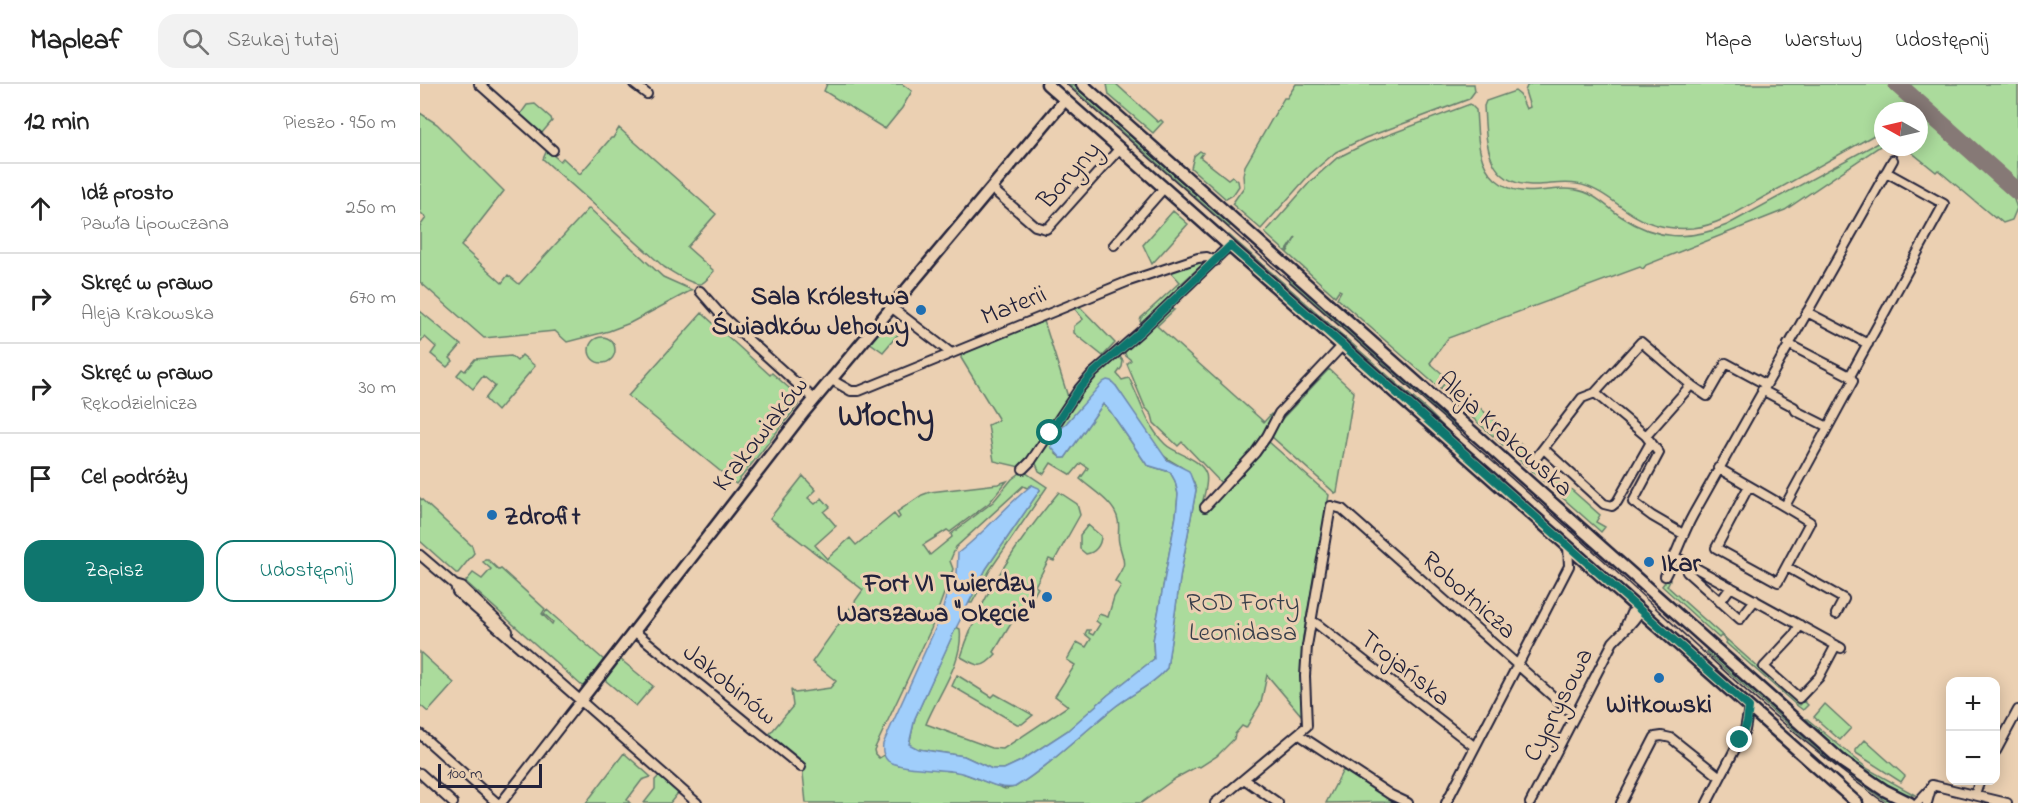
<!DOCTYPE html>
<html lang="pl">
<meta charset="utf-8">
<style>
:root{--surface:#fff;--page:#f2f2f2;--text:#222;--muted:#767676;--line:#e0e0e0;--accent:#0f766e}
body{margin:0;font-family:"Indie Flower",sans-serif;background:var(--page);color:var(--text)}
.controls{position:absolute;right:18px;bottom:18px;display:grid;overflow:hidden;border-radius:12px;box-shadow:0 3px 15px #0003}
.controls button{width:54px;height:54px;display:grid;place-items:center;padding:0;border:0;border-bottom:2px solid var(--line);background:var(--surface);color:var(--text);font:30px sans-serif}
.compass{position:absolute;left:1454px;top:18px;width:54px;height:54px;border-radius:50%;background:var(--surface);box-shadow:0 3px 15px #0003;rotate:278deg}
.scale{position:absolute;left:18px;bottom:15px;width:104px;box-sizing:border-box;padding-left:6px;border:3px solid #22223b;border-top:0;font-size:16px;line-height:21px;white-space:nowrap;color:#22223b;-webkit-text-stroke:4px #ebd0b2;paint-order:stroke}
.stop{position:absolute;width:18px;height:18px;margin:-14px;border:4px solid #0f766e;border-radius:50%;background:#fff}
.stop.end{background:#0f766e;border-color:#fff;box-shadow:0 2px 6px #0008}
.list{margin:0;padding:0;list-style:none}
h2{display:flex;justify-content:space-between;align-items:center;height:78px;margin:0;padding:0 24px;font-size:26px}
h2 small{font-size:20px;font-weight:400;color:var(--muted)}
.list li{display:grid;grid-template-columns:39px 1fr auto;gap:18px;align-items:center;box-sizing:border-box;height:90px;padding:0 24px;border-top:2px solid var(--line)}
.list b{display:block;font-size:22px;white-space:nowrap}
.list p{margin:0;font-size:20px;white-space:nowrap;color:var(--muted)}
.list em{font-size:20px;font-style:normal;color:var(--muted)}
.actions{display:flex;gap:12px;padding:18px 24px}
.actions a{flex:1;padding:14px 0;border:2px solid var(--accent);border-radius:18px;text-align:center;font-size:21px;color:var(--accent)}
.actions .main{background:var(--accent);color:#fff}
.icon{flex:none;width:33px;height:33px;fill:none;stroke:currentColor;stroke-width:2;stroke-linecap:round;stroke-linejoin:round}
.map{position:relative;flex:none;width:1598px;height:719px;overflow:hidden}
header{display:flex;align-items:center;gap:36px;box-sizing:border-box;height:84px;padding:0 30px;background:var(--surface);border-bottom:2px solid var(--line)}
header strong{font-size:28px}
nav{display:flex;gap:33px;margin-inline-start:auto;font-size:21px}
.search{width:420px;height:54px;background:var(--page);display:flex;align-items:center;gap:15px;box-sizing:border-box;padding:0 21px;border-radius:18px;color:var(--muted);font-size:22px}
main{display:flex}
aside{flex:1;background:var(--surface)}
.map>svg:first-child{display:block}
.green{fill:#abdb9c;stroke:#667e6c;stroke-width:1.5}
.water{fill:#a0cefb;stroke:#6e89ae;stroke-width:1.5}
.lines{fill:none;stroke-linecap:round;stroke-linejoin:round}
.taxiway{stroke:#867976;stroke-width:18}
.street-casing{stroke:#22223b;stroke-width:12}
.secondary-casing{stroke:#22223b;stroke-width:15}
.street{stroke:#ebd0b2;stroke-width:8}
.secondary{stroke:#ebd0b2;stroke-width:10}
.tram{stroke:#22223b;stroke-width:1.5}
.route{stroke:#0f766e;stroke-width:8}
.poi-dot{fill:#1f6fb2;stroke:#ebd0b2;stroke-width:2}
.labels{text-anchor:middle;stroke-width:6;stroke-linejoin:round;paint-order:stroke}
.street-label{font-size:26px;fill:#22223b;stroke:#ebd0b2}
.poi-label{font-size:26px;font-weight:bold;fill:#22223b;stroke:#ebd0b2;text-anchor:end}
.park-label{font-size:26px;fill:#373e4a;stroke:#ebd0b2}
.district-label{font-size:32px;font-weight:bold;fill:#22223b;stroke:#ebd0b2}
</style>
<header>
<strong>Mapleaf</strong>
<div class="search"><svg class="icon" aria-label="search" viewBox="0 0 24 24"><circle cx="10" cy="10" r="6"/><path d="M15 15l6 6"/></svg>Szukaj tutaj</div>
<nav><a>Mapa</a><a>Warstwy</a><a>Udostępnij</a></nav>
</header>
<main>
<aside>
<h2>12 min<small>Pieszo · 950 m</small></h2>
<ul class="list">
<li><svg class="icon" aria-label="ahead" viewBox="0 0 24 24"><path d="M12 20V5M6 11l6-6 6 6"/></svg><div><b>Idź prosto</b><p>Pawła Lipowczana</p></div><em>250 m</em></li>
<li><svg class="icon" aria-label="right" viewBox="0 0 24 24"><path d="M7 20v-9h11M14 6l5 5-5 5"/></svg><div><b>Skręć w prawo</b><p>Aleja Krakowska</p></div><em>670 m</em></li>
<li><svg class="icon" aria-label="right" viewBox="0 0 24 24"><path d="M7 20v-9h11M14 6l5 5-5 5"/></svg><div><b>Skręć w prawo</b><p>Rękodzielnicza</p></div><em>30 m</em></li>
<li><svg class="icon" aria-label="arrive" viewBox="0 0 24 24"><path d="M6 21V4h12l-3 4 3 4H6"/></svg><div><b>Cel podróży</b></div></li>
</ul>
<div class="actions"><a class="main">Zapisz</a><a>Udostępnij</a></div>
</aside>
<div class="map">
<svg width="1598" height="719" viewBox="0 0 1598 719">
<rect width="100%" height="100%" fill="#ebd0b2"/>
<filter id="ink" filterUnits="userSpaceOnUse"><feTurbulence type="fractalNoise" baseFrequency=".0167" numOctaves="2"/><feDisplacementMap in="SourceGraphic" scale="12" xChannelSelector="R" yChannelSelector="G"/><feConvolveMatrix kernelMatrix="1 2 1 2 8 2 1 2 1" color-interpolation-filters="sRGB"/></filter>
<g filter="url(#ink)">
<path class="green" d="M407,0H482L492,7L482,24L465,45L404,7Z
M648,0H652L811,141L809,143Z
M687,0H696L738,38L741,36L743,38L733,49L689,11Z
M876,0H1054L1055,7L1049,15L945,54L916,68L890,90L841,145L812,120L824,103L823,91L825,82L864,14H867Z
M1111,0H1468L1492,22L1493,26L1463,27V46C1426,67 1389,88 1351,109C1327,122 1301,141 1273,144C1261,145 1248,144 1237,141C1206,134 1188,105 1157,100C1141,97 1127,102 1111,101C1065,99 1066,56 1064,22L1066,17L1095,7L1100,11L1106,25L1110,23L1105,7L1107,2Z
M1487,0H1598V100Z
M115,20L131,34L132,37L121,50L99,32L107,21Z
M1050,20L1056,26C1058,49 1056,78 1075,95C1105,121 1132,97 1164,108C1179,113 1189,125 1202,133C1237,156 1269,157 1307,141L1463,56V60L1365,126L1226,181L1223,185L1220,183L1028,254L1010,279L1025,292L1017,302L917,214L921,207L919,206L915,212L867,169L876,153L866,168L845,149L890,98L917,74L947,59Z
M0,29L17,40L84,107L41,162L82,199L88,191L99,200L169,124L243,193L272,206L210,239L189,247L147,258L135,247L64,254L0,198V142L6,134L0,128Z
M1502,34L1508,36L1593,113L1597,124L1592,136L1583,139L1576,133L1575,134L1518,86L1516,88L1485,63H1499V35Z
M199,44L296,130L267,163L294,187C291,190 285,200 280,200C271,201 252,188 244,183L123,75L127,66L140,77L143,74L160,90L191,54H193Z
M780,67L783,69L780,73L808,95L812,92L818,97L819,102L813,111L806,115L771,84L774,72Z
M753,127L768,140L732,180L723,161Z
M809,151L1008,327L1035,354L807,153Z
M783,176L785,178L762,199L763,201L721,239L720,237L721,234L760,198L749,186Z
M871,194L1042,347L1041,348L869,196Z
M660,223L695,259L683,272L654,249V242L663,235L655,225Z
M749,225L754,226L737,242L844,338L851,330L854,333C841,359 822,379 802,400L762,358L758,362L734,339L732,331L725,323L707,280L711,276L706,272L704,267Z
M0,227L41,261L30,274L33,277L27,283L11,270L16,263L5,253L0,258Z
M282,229L350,291L352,289L377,311L378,321L316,400L208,312Z
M466,237L480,248L463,268L449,258Z
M624,237L648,313L646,317L615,366L600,383L574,377L568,341L579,336L541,274L542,268Z
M169 266a13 13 0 1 1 26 0a13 13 0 1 1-26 0Z
M102,271L115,282L77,327L65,315L75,302L63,292L53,305L37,291L42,285L45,287L55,275L91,272L97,277Z
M700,273L703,277L702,283L697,290L702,296L709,294C720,315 727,343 745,360C755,370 781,374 786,390C789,398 783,413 782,422L789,423L820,393L846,358H849L909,411L883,553L882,607L879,609C884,617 884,623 881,631L847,591L841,619L826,644L822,642L815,650L814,655L797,672L780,683L778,682L756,694L721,719H386L382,680L348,652L373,622L371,606L375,609L410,604L416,597L392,578L443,506L350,434L383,392L396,406L388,414L395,420L402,414L410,423L404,428L416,442L395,461L407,475L430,454L436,461L474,430L478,435L480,433L477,428L502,411L510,408L578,400L587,397L569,419L530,448L527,446L503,461L510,471L532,453L531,450L573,418L592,395L603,387L627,403L570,486L552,519H549L566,485L620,406L612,401L607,404L603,402L536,463L530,477L533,485L511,545L454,666L455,670L459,674L464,671L479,681L540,688L585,705L595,703C632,680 662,649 696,622C713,609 733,601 747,584L761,488L776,406C769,378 755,385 739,367L696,302L648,337L636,370L641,374H645L683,320L690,327L727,381L750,388L755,397L758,410L756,432L733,557L734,575L688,611L647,647L601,677L584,685H572L544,672L498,665L489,661L495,634L536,543L540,545C544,578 518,610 506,640L572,664L583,665L648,622L635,612L655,581L647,576L657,558L666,563L671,555L665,550L667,546H670L669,549L673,551L680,540L676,537L679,530L688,533L694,513L701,502L695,497C708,476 704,481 699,459C697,451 700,444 698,436C695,419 672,406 660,395L668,384L661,379L651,391L631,379L624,390L619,387L615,377C634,349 669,285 700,273Z
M909,285L934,308L917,408L915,409L851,352L859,338Z
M1028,295L1080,342L1073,352L1020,305Z
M1083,345L1114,372L1106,382L1076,355Z
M1119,377L1180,431L1176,438L1185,443L1181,448L1136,408L1138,402L1137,401L1133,406L1111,386Z
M639,408L657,420L660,431L634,477L629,475L615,502L618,504L600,535L595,533L574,568L576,570C562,586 558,583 541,573C560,512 598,457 639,408Z
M0,414L52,462L54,469L38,489H36L0,457Z
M668,441L681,452C681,461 675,469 666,470L660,465V451Z
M65,476H68L79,486L81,485L125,525L122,530L132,540L133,538L124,530L127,526L184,576L165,601L162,602L47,499L46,497L53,489L62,495L71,485L63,478Z
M1248,494L1250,496L1247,502L1380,621L1384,617L1388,621L1383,626L1375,620L1306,559L1307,557L1301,552L1299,554L1242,502Z
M1287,566L1421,684L1441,699L1476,719H1468L1404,672L1286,568Z
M0,568L34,599L8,628L0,621Z
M200,575L233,602L216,622L185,596Z
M537,591L572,613L575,610L613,631L602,640H597L532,602Z
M1405,620L1431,644L1420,656L1394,633Z
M1386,634L1448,685L1495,711C1467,713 1409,658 1388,639Z
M1445,656L1485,692L1481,698L1436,669V666Z
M204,669L231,693L222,696L207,716L210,719H166Z
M923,686L974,718L906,719Z
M239,692L258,709L250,719H224L235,705V696Z"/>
<path class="water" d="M687,296L691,297L696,302L747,376L769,387L776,406L761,488L747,584C733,601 713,609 696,622C662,649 632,680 595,703C575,707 557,691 537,688C522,685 479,685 468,677C463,672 462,666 463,660L521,532L528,505L537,490L538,469C565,449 585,422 612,401L619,404L620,406L566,485L534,548L495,634L489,660L498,665L544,672L572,685H584L601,677L647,647L688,611L734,575L733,557L756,432L758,410L755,397L750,388L727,381L690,327L683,320L645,374H641L631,363L642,344L683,298Z"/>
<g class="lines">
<path class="taxiway" d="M1477,0L1598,108"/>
<defs>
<path id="street" d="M59,0L133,66
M214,0L227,10
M571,104L615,142L626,145L629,143L700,64
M694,161L744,104
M280,207L301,231L394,315
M471,223L531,269
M1387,228L1448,260
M1368,260L1430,292
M410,295L431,307H439L709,197L778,174L787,173L795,177
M1271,301L1287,312L1306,279L1345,300
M1342,306L1374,323L1376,327L1408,343
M1175,309L1226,352L1239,369L1213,418L1232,432L1263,450
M1124,365L1184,420L1192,422L1197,418L1231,358
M1116,374L1162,314L1175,309L1221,258L1271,301L1226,352
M1298,384C1329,402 1360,419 1390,438L1358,498L1296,464L1329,402
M603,385L611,377L659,305L672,290L721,247L809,162
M1365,422L1433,297L1430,292L1524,120L1466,88
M785,423L835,369L847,352L859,329L923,261
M0,471L35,501L37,508L277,719
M1256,473L1421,564
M1270,481L1267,488L1320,535L1335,516
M1367,483L1424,515L1416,530
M1245,492C1256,472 1262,451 1273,431L1473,76
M35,501L42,503L88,547
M1300,518L1311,503
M891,536L897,540L1055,663
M1380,541L1374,551L1344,583L1379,614L1399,593L1416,561
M1205,543L1211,529L1220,527
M214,547L381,683
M0,650L77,719
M878,650L971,711L988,719
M1576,667L1598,626
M0,689L33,719
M824,695L858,719
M1555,711L1560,696
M81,719L161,616
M795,719L887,642L885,592L887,562L911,422L922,425L1155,632
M1026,719L1149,482L1148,462
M1110,719L1193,558C1202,548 1214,539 1220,527
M1201,719L1235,653L1242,652L1251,654L1300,693
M1287,719L1325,646L1329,623
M1497,719L1510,705
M1507,719L1512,701L1587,719"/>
<path id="secondary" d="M627,0L1437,719
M662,0L1423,678L1464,706L1490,719
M161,616L384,328L645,16"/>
</defs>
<use href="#street" class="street-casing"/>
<use href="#secondary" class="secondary-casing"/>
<use href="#street" class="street"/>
<use href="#secondary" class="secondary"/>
<path class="tram" d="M646,0L1159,454C1260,544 1355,641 1465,719"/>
</g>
</g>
<g class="lines" filter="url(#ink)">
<path class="route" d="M630,349L659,305L672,290L721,247L810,162L933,270L1329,623L1327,638L1320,656"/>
</g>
<g class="poi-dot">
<circle cx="501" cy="226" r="6"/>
<circle cx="72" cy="431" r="6"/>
<circle cx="1229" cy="478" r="6"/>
<circle cx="627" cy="513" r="6"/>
<circle cx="1239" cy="594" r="6"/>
</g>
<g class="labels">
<g class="street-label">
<text transform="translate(648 90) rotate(-48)" y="9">Boryny</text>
<text transform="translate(593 220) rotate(-22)" y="9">Materii</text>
<text transform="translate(339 349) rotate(-52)" y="9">Krakowiaków</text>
<text transform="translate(1086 349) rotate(42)" y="9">Aleja Krakowska</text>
<text transform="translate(1050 510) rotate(42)" y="9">Robotnicza</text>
<text transform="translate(986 583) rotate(38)" y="9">Trojańska</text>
<text transform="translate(311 599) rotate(39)" y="9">Jakobinów</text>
<text transform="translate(1137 620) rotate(-63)" y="9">Cyprysowa</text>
</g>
<g class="poi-label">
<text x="489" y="220">Sala Królestwa<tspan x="489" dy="30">Świadków Jehowy</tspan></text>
<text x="84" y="440" text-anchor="start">Zdrofit</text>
<text x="1241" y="487" text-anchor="start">Ikar</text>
<text x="615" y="507">Fort VI Twierdzy<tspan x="615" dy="30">Warszawa "Okęcie"</tspan></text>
<text x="1239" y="628" text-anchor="middle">Witkowski</text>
</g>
<g class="park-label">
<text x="823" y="526">ROD Forty<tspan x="823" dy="30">Leonidasa</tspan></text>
</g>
<g class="district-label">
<text x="466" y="341">Włochy</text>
</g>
</g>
</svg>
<div class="controls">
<button>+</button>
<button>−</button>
</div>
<svg class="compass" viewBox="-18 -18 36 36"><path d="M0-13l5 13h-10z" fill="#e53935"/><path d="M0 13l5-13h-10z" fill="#767676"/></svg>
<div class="scale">100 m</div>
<div class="stop" style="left:630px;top:349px"></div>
<div class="stop end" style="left:1320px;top:656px"></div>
</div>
</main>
